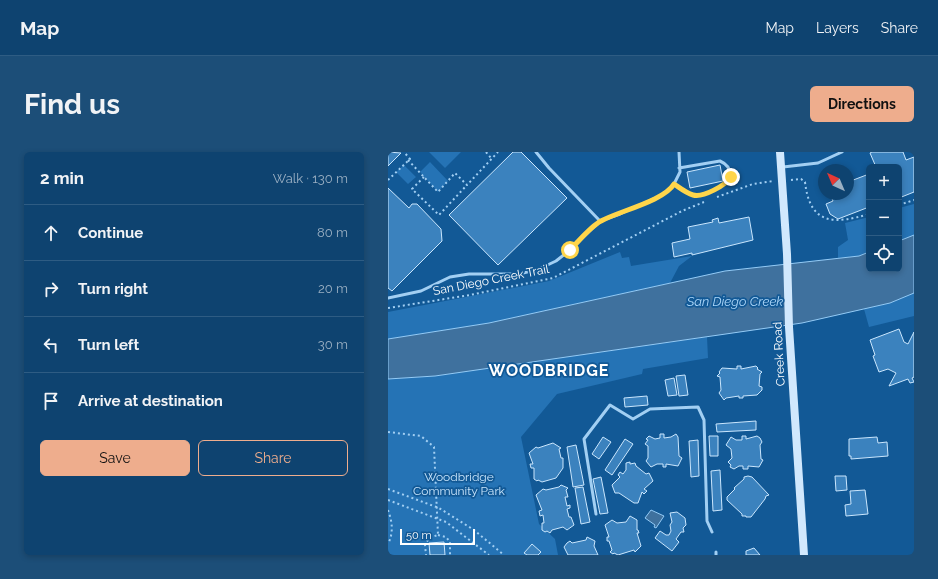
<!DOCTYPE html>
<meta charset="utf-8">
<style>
:root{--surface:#0e4370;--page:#1c4e78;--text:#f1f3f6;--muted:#9bb0c3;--line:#2e5c83;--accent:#eead8d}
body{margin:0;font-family:Raleway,sans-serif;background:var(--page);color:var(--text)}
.controls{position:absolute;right:12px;top:12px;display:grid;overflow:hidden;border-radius:6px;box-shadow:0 2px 6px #0003}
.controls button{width:36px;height:36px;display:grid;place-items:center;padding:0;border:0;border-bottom:1px solid var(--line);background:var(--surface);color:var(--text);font:20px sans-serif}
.compass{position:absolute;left:430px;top:12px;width:36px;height:36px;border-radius:50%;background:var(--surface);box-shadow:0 2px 6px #0003;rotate:316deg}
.scale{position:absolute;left:12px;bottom:10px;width:75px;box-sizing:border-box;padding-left:4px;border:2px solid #fff;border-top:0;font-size:11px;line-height:14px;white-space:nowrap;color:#fff;-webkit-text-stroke:3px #125996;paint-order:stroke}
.stop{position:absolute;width:12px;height:12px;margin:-9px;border:3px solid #ffd54a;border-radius:50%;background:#fff}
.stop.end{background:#ffd54a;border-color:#fff;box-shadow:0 1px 4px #0008}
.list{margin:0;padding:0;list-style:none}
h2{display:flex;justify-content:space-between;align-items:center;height:52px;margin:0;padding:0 16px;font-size:17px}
h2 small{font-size:13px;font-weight:400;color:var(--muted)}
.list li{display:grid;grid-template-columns:26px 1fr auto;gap:12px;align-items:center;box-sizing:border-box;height:56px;padding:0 16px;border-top:1px solid var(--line)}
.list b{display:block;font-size:15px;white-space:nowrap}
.list em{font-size:13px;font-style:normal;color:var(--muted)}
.actions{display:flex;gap:8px;padding:12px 16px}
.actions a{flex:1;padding:9px 0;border:1px solid var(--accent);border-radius:6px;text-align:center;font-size:14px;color:var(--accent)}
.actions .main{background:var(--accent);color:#111}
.icon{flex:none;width:22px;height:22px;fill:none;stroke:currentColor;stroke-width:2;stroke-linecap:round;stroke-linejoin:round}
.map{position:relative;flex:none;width:526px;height:403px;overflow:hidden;border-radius:6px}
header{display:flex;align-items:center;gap:24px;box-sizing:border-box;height:56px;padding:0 20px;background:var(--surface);border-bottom:1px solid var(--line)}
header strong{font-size:19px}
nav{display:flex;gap:22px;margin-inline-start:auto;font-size:14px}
.intro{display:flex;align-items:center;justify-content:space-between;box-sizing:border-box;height:96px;padding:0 24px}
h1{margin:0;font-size:28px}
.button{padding:10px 18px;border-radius:6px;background:var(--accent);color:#111;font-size:14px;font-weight:700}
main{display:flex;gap:24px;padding:0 24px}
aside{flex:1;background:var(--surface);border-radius:6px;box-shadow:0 2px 6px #0003}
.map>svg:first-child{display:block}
.green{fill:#2573b5}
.water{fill:#3f719e;stroke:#94cbf6}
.building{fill:#3b82be;stroke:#cae6fd}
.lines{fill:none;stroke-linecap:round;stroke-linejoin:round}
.path{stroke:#a2cff3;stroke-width:2;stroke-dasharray:2 3;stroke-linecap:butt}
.lane{stroke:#a2cff3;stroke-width:3}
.secondary{stroke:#d1e8fd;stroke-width:8}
.route{stroke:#ffd54a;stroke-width:5}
.labels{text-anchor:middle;stroke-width:3.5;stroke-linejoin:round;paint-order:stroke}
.street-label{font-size:12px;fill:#fff;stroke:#125996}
.park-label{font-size:12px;fill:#cae6fd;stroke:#125996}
.water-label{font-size:13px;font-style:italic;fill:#aed8fa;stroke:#125996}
.district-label{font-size:16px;font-weight:bold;letter-spacing:1px;fill:#fff;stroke:#125996}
</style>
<header>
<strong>Map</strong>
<nav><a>Map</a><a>Layers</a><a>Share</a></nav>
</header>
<div class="intro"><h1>Find us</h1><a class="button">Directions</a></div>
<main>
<aside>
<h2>2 min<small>Walk · 130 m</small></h2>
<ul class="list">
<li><svg class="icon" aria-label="ahead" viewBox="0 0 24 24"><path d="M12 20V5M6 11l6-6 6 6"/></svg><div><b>Continue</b></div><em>80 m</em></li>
<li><svg class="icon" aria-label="right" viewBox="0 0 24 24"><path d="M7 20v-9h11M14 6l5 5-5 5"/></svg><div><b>Turn right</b></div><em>20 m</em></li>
<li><svg class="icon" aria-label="left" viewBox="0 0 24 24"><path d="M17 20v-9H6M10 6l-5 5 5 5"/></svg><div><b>Turn left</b></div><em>30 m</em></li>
<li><svg class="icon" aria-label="arrive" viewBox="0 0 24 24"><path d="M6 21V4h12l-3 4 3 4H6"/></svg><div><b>Arrive at destination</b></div></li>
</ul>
<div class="actions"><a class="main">Save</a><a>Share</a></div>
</aside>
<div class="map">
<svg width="526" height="403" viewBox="0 0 526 403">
<rect width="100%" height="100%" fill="#125996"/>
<path class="green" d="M41,0H73L57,16Z
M42,10L60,29L50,40L32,20Z
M16,13L28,25L20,32L8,20Z
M526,52V83L511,89V56Z
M481,65V100L471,104L450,106V95L460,88L457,71Z
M232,100L234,106L241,105L243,114L304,104L291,114L282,131L101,171L0,187V160L161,129Z
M526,141V164L481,175L476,157L502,151Z
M319,185L320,206L255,217L254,222L169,242L133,285L151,372L167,387L170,403H0V227L47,224Z"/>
<path class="water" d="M526,83V141L502,151L414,171L47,224L0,227V187L101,171L337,119L471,104L481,100V117H511V89Z
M263,358L276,364L268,376L266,375L267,373L257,366Z"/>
<path class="building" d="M0,0L13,1L0,14Z
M125,0H133L179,46L110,113L61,63Z
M484,0H515L518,8L526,5V40L511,46V15H488L482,1Z
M332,13L335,29L302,36L299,20Z
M481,22V55L450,67L442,62L438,52L445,49L442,42H460V30Z
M0,36L21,56L24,52H29L53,77L54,89L4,139L0,136Z
M361,65L365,88L304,103V101L286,105L284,91L302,87L300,75L325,70L324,68L330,66L331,71Z
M511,177L516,190L520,192L526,180V225L524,226L526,230L522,231L520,227L501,234L508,221L500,217L491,220L485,204L487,203L482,188Z
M349,214H353V217L368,214L370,216L369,217L374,220L372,222L371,234L374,235V238L369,243L355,244V246H351V244L338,246L336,248L331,241L333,238L332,225L329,224L332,221L331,220L334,216L349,217Z
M297,223L300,243L291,244L288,224Z
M286,226L289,243L280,244L277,228Z
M259,244L260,253L237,255L236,246Z
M368,269V278L329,280L328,272Z
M272,282H276V286L283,285L288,282L290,285L291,304L294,306L290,314L278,312V315H275V312H269L263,315L258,309L260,306V294L257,292L260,288L258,287L261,284L267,287L272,286Z
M321,284H330V304H322Z
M354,284H358V287L369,284L372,286L374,290L372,293L373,307L375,308L371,315L360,314V317H355V314H351L346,317L342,315L343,313L340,310L344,306L343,297L338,293L343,285L348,288H354Z
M215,285L223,290L211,307L204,302Z
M489,285L490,291L499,290L500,304L463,307V304H461V287Z
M237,287L245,292L224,323L217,318Z
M310,288L311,324L303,325L301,289Z
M165,291L173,296L171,297L173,306H175V316L168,326L154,330L150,328L149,329L146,327V316H143L142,312H145L141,301L148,295L150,296Z
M188,293L196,333L185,335L179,295Z
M242,310V312L247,311L248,314L258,322L261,321L265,329L256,337L259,339L256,342L254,340L250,351H246L231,341H227L224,333L232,325L230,323L232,320L235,322L238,318V311Z
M332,318L334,358L325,359L323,319Z
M360,324L364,325L381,343L378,344L377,347L363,365H358V364H354V362L339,348V345L347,337L346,336L356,327V325Z
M447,324H458L459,338L448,339Z
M213,325L220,361L212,362L205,327Z
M173,333L180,336L178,338L180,345H177L179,354L182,353V356L179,357L181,365H183L186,373L179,378L175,375L164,378L162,381L159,379L157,380L154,378V371H156L155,363L152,364L151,359L154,358L148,343L155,337L158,338L171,335Z
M195,335L202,370L193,372L187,336Z
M477,338L480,362L458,364L457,353L463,352L462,339Z
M289,360L297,366L298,373L295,376L296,380H293L288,387L291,390L284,399L267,386L272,379L278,383H281L283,379L282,373L284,370L282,361Z
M242,364L249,368V378H250L251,381H249L253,394L247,400L246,398L230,403L226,401L225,402L222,400L224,398L221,389H219V385H221L217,373L224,368L229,371L238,370Z
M199,385L207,389L206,394L210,403H180L176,395L179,391L182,389L184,391L198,388Z
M56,390L57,403H42L41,391Z
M144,392L153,400L150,403H139L136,401Z
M366,396L372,403H358V399Z"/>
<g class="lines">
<path class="path" d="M98,0L103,6
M20,8L50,40L67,21L79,33L110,0
M36,25L24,37L51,63L79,33
M0,28L22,7L16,0
M403,28L413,27L417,30C422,74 447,72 481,62
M329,45L365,32L386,29
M511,53L526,48
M0,156L82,143L165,126L294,59L316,50
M0,280L33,284L46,295L50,383L41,386L37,393L38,403
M0,337L51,356L86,378L116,403
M0,348L58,370L101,403
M0,358C4,369 6,380 0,392
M50,383L58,385L62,390V403"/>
<path class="lane" d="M148,0L161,16L212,69
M395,15L430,11L454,0
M286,32C292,36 298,41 305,43C315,46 338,33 343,25C343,17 339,12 332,9L291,16
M0,146L33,139L62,125L81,122H131L151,117L168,109L182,98L212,69L232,62L274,43L285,34L292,20L291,0
M208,362L196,287L222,253L245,267L262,257L310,255L316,268L319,369L324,380
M328,400V403"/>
<path class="secondary" d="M392,0L399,102L401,175L416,403"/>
</g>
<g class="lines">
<path class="route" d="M182,98C190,90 203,74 213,69C231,59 276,49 286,32C292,36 298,41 305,43C315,46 338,33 343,25"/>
</g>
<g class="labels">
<g class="street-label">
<text transform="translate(103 128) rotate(-11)" y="4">San Diego Creek Trail</text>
<text transform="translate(391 202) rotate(-93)" y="4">Creek Road</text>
</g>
<g class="park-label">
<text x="71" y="329">Woodbridge<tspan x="71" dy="14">Community Park</tspan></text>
</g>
<g class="water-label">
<text x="347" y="154">San Diego Creek</text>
</g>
<g class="district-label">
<text x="161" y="224">WOODBRIDGE</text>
</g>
</g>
</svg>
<div class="controls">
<button>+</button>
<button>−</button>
<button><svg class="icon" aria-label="locate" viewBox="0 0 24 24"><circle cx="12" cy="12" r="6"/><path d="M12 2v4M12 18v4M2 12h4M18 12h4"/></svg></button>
</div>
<svg class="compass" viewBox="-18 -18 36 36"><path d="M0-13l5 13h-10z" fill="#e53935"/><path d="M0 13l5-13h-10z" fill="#9bb0c3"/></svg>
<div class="scale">50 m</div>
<div class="stop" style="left:182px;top:98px"></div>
<div class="stop end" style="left:343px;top:25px"></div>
</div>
</main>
